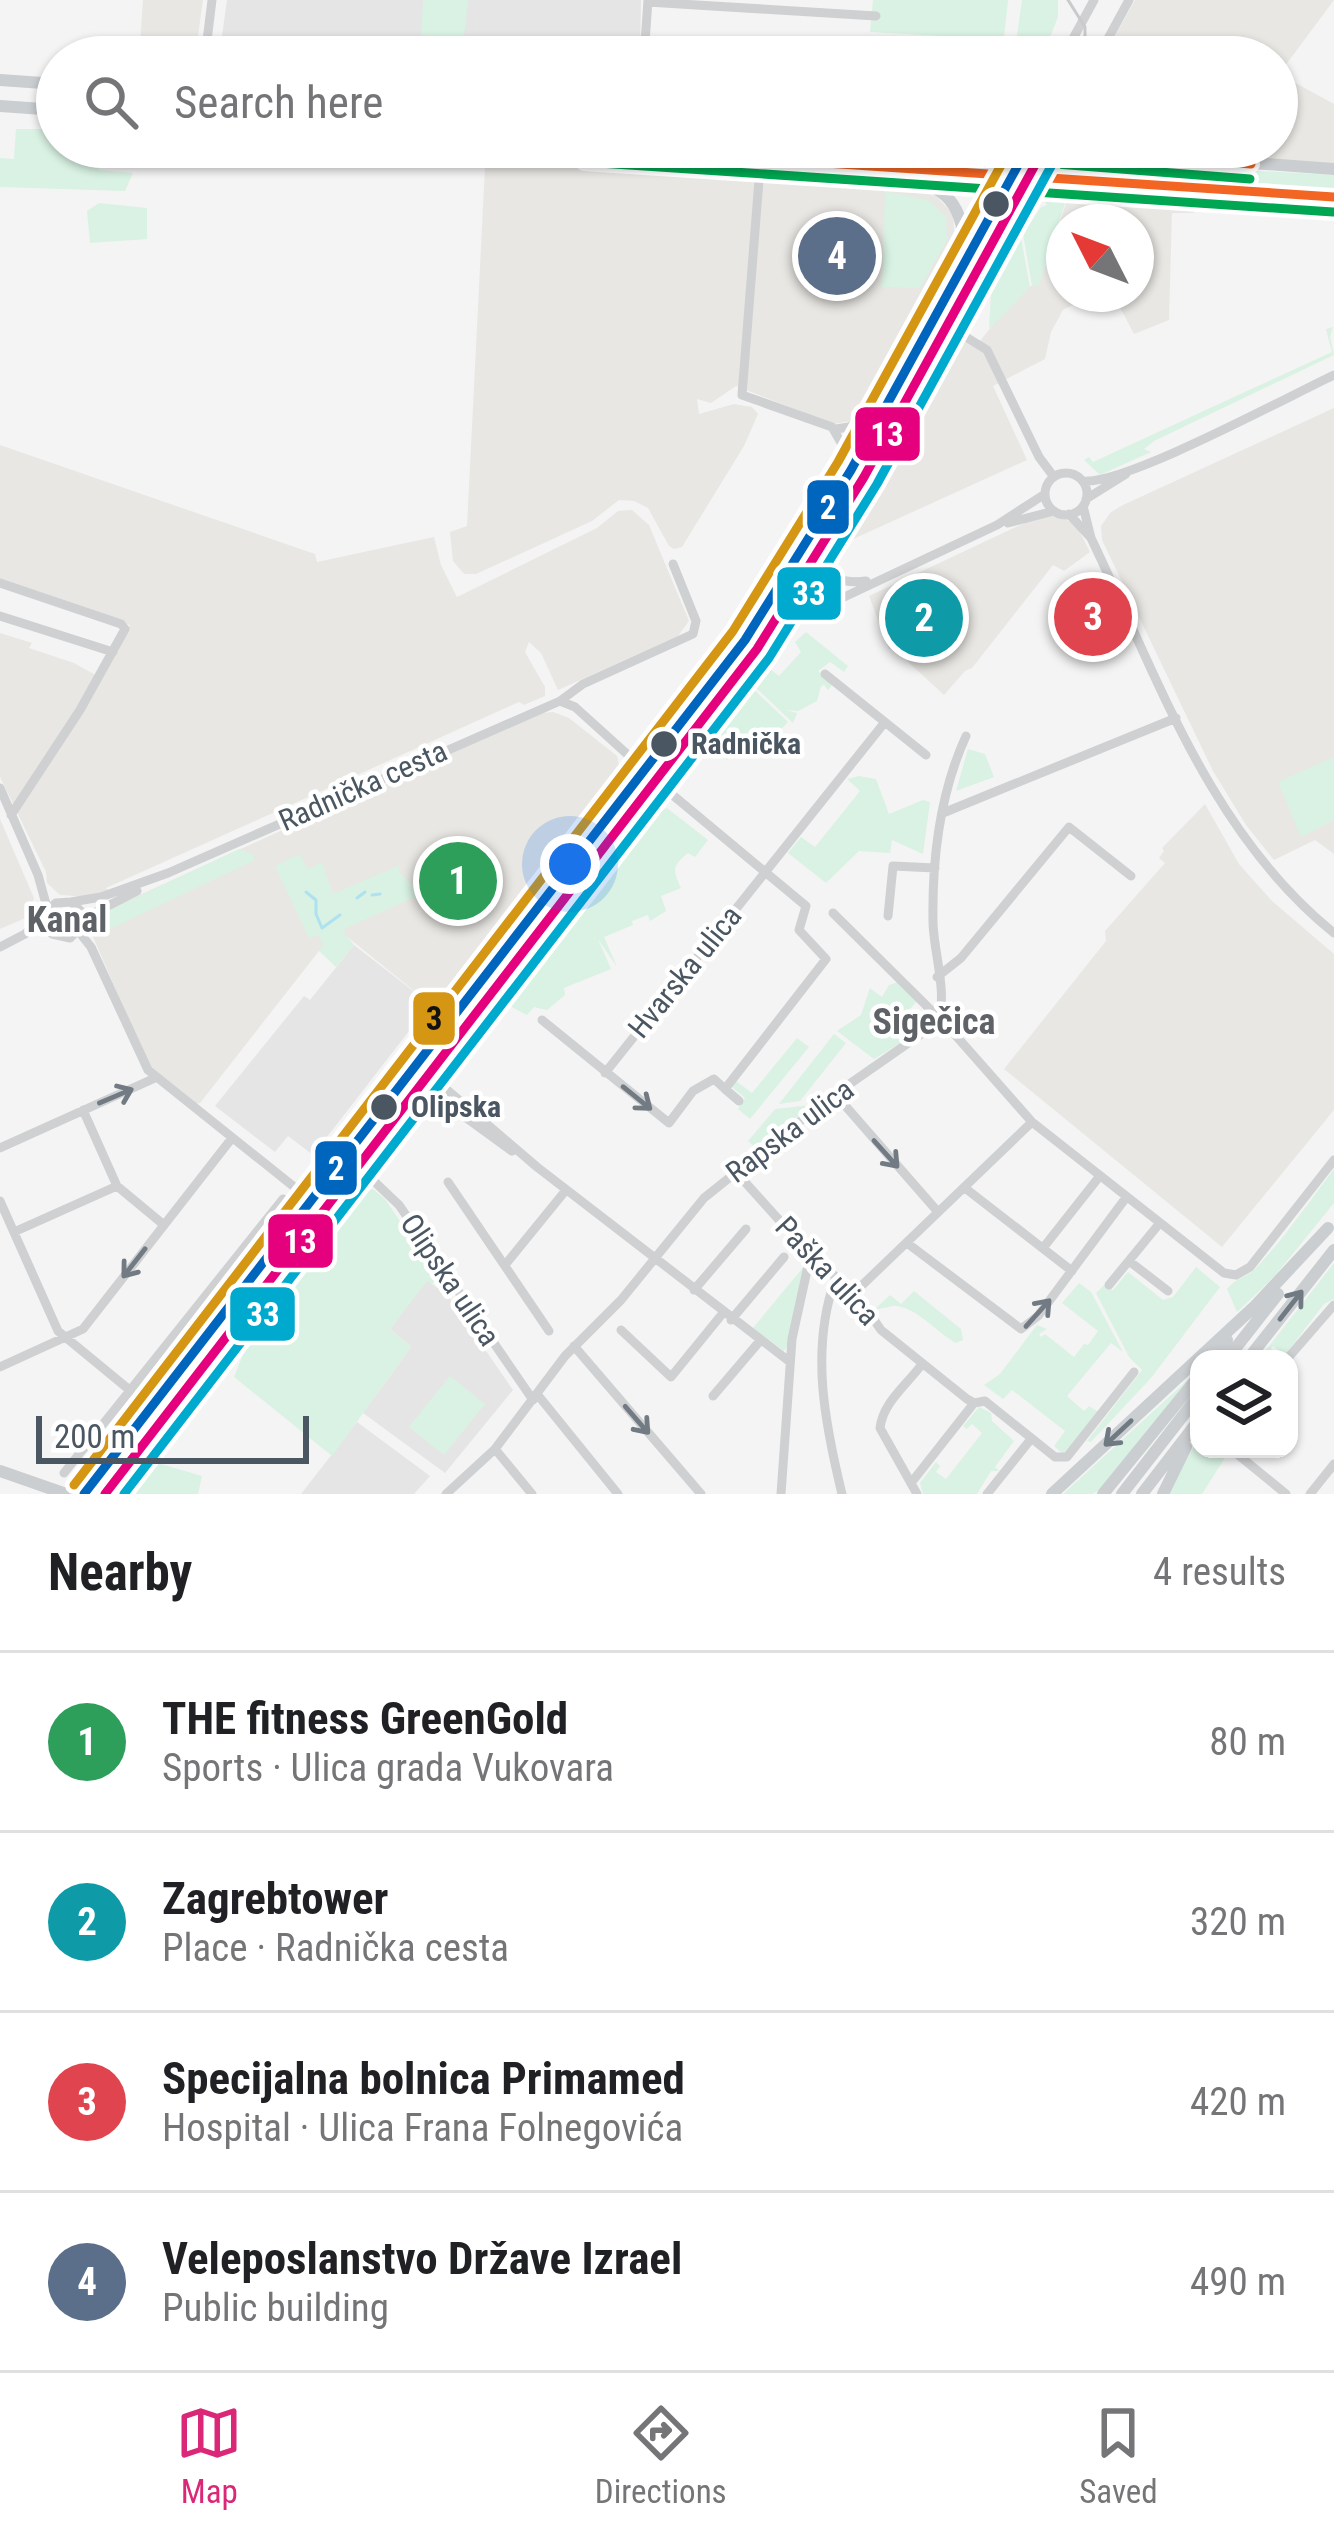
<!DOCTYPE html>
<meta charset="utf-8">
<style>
:root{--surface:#fff;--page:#f6f6f6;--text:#202124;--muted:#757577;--line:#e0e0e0;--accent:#db2777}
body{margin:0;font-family:"Roboto Condensed",sans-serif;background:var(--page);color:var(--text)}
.controls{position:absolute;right:36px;bottom:36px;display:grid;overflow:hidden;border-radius:24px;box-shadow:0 3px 9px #0004}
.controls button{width:108px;height:108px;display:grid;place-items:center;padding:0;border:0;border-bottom:3px solid var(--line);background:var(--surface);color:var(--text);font:60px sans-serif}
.compass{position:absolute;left:1046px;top:204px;width:108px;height:108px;border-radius:50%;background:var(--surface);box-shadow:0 3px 9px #0004;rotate:312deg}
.scale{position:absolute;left:36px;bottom:30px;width:273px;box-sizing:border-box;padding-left:12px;border:6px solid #4a5661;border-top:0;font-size:33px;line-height:42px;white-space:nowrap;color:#4a5661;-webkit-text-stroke:9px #fff;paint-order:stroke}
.you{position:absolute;left:570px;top:864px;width:42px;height:42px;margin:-30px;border:9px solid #fff;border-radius:50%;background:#1a73e8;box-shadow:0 0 0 18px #1a73e833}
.badge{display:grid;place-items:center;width:78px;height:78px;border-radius:50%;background:var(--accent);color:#fff;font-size:39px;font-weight:700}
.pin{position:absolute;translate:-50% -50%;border:6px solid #fff;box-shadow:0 3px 12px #0006}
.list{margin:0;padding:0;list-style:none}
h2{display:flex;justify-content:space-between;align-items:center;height:156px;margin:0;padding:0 48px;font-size:51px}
h2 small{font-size:39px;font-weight:400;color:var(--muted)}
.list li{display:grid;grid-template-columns:78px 1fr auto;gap:36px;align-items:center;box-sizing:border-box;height:180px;padding:0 48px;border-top:3px solid var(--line)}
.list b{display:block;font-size:45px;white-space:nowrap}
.list p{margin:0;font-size:39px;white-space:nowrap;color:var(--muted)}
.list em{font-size:39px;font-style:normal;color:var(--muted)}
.icon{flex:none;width:66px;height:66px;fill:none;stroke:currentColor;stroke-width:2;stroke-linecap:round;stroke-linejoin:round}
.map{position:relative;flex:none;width:1334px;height:1494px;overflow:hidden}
.search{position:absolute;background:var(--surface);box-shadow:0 3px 9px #0004;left:36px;right:36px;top:36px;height:132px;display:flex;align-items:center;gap:30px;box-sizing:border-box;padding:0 42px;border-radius:66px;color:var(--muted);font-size:45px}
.sheet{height:876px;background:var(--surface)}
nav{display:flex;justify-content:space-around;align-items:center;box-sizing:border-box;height:168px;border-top:3px solid var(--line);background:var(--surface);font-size:33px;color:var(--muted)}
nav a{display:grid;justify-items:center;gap:6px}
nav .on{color:var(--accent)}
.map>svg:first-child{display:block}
.commercial{fill:#e8e7e3}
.education{fill:#e6e5e6}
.green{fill:#d9f2e3}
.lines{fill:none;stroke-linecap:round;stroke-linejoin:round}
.stream{stroke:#aee2f0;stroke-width:3}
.minor{stroke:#ced0d2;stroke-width:9}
.major{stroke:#caced1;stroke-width:12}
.tram{stroke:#c9cacc;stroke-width:3}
.bus-1-casing{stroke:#fff;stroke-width:18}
.bus-2-casing{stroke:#fff;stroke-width:18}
.bus-1{stroke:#f26522;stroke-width:9}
.bus-2{stroke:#00a651;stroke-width:9}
.tram-1-casing{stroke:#fff;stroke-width:18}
.tram-2-casing{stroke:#fff;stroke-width:18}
.tram-3-casing{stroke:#fff;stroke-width:18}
.tram-4-casing{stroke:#fff;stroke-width:18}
.tram-1{stroke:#0065bd;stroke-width:9}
.tram-2{stroke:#e5007d;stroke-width:9}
.tram-3{stroke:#d49613;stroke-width:9}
.tram-4{stroke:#00a9ce;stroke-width:9}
.oneway{stroke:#727b83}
.oneway2{stroke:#707a83}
.stop-dot{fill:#4a5661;stroke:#fff;stroke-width:4.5}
.labels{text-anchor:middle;stroke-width:9;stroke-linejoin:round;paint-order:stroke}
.stop-label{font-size:30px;font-weight:bold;fill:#4a5661;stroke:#fff;text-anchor:start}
.street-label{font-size:30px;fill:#4a5661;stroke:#fff}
.quarter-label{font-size:36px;font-weight:bold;fill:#5f6368;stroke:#fff}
.line-badge{stroke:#fff;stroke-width:4.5}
.badge-label{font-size:33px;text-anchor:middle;font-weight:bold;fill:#fff}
.pale-badge-label{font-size:33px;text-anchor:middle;font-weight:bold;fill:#111}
</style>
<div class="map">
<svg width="1334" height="1494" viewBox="0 0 1334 1494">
<rect width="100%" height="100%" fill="#f4f4f4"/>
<path class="commercial" d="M143,0H203L195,57H139Z
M1135,0H1334L1279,74L1334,104V166L1150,147H1277V57H1103Z
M486,147L810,168L936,196L953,214L955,239L898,349L851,421L833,424L736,386L711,403L697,399L699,414L734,404L752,407L758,414L744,446L682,547L674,549L669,546L648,508L634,501L619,500L592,521L476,574H464L453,561L450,532L467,526Z
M1069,194L1196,198L1194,213H1172L1169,320L1134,334L1113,294H1136V222H1064V294H1094L1063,310L1051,332L1045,359L993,386L1027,460L851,540L961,339L976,346L1016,296L1026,287L1039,284Z
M1334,408V854L1315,840L1274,860L1246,825L1213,771L1102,540L1101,526L1111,512L1123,505Z
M0,445L315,554L317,562L434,537L441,565L457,597L597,528L618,511L632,510L649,525L689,621L678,636L558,690L541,653L529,642L525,652L545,687V696L524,705L519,702L275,812L106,888L109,892L90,897L60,895L47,883L46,872L0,777V633L32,643L29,648L74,663L101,678L130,625L0,580Z
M1053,514L1076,524L1090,552L1064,571L1053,565L972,668L965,671L944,695L893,648L889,649L869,596L1035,518Z
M553,712L569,718L617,756L621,773L481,954L434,1007L340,931L319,951L200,1103L194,1104L150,1068L90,930L91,922L100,913L485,738L542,713Z
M1205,804L1239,864L1272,901L1334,954V1110L1222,1247L1004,1069L1106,941L1105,931L1165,863L1159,858L1164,851L1162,848Z
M0,819L34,898L28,917L0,929Z"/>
<path class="education" d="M227,0H641L640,57H219Z
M354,945L430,1004L313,1155L288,1136L275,1152L215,1106L304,996L310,1000Z
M427,1280L449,1297L513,1390L445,1473L363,1413L411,1347L390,1329Z
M357,1422L430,1476L414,1494H301Z"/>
<path class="green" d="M423,0H468L463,45L421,42Z
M873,0H1008L1003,46L976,49L977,38L870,32Z
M1022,0H1058V17L1042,57H1014Z
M16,129H57V147H73L74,153H99V170L133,173L125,191L0,187V158L14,159Z
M703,147H865L978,155L973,165Z
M1069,161L1334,175V189L1064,170Z
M885,191L930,201L946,217L947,240L920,288L882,287Z
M1063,194L1066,200L1039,285L1032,286L1023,234L1041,207L1047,205L1045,202L1053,195Z
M99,203L147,208V239L90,243L87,211Z
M1021,238L1030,287L989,329L991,294Z
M1333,327L1330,337L1334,355L1154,441L1144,449L1151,452L1100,475L1084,460L1089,457L1093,462L1332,352L1326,329Z
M806,632L848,666L844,672L830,662L818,671L833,684L828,690L824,685L821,686L817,701L798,711L786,710L797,713L793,723L752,684L765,665L779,676L801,652L795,642Z
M750,686L788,722L758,753L742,741L727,760L707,745Z
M968,749L985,754L994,777L956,791Z
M1334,757V820L1301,837L1278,782Z
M859,776L876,779L889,814L923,800L930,802L923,854L892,840L890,853L859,851L826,883L788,853L801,837L815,847L860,791L847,779Z
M667,808L708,840L695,857L688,853C674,865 671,867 681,888L661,896L666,911L650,921L648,915L632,921L633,925L604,937L617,967L598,939L611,969L564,988L565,995L547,1010L534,1007L527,1015L506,1004L653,815Z
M239,849L253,854V861L110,929L98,926L99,915Z
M300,854L308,869L322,862L333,894L400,865L398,871L422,894L342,930L354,945L336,967L319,951L323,945L319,935L309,938L275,866Z
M898,982L917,1001L902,1018L917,1033L874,1059L837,1031L861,1015L870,988L882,997L889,985Z
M834,1034L846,1043L800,1101L779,1104Z
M797,1038L809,1047L750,1119L738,1109L745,1098L732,1087L736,1081L752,1093Z
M812,1105L757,1149L748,1141L775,1109Z
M1334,1169V1203L1274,1277L1237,1312L1227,1289C1235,1278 1247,1278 1257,1267C1285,1237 1309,1202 1334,1169Z
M373,1189L385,1199L438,1277L432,1284L427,1281L390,1329L411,1347L332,1456L234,1377L246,1347L243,1344L360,1192Z
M1334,1263V1299L1324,1304L1285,1355L1273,1346L1270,1351L1280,1359H1259Z
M805,1265L789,1344L784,1351L753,1328Z
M1196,1267L1220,1287L1151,1378L1091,1442L1087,1441L1142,1370L1129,1357L1096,1293L1104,1285L1113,1290L1128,1272L1163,1300L1173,1297Z
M1079,1283L1091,1292L1123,1352L1111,1343L1067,1396L1084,1411L1089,1406L1100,1413L1064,1455L1054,1446L1065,1431L1012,1390L1003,1399L984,1385L1000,1374L1037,1325L1047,1329L1039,1334L1041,1337L1045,1334L1074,1357L1084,1344L1088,1345L1098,1331L1062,1303Z
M914,1291L961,1329L963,1340L956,1343C937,1333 915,1305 893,1306C886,1307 880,1309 874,1310L890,1295L901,1304Z
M1193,1375L1107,1484L1093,1494H1063Z
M450,1376L485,1404L444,1455L409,1427Z
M979,1407L991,1413L992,1421L1014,1441L995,1467L999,1471H991L977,1494H923L920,1483L936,1462L940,1466L936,1472L946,1479L982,1433L972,1424L967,1429L963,1426Z
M1199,1437V1449H1223L1228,1453L1202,1494H1168Z
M144,1459L202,1476L198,1494H134L133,1477Z"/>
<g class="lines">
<path class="stream" d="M306,892L316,900V914L322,928L340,915
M372,895L380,894
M357,898L365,892"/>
<path class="minor" d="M648,2L876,16
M205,57L212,0
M644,57L648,0
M1063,57L1094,0
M1098,57L1129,0
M759,180L742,395L832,427L847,453
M943,342L949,337H966L987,350L1039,457L1054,477
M836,429L849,427L869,416
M1045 494a21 21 0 1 1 42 0a21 21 0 1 1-42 0Z
M1083,481C1125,485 1287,397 1334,375
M1086,499L1126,474
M1083,506L1091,538C1158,678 1210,833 1334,933
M1069,514L1091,538
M1008,523L1054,511
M824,548C824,575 840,585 866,581
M0,583L121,624L125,629L80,710L11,815
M0,616L113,652
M772,631L997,525L1045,494
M825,674L926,755
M560,701L575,707L669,792L806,906L799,930L826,959L725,1089L739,1101
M0,788L38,875L48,911
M943,813L1176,718
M71,902L101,897L168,873L560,701L583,684L693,634L696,621L673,564
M833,913L950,1029L1032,1122L1224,1273L1236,1275L1250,1267L1334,1160
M888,916L893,866L935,868
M83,924V913L71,902L56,903C45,911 43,923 52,934L70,938L96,912L137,891
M79,932L91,947L148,1070L303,1194
M0,947L25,934L47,913
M937,977L961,958L1069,827L1131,876
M542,1020L669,1123L693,1091L714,1079L725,1089
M434,1072L446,1089L537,1167L790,1362
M605,1073L885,722
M419,1091L439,1098L512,1151
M835,1094L938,1212
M83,1110L117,1186L164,1225
M0,1148L155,1078
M359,1167L399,1205L533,1400
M736,1172L816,1261L855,1292L881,1330L967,1399L974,1403L985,1401L1055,1457H1067L1134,1372
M448,1182L549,1331
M965,1188L1072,1271
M0,1201L58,1331L132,1392
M14,1232L117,1186
M907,1243L1021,1329L1038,1316L1125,1199
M1043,1248L1099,1177
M1129,1261L1168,1291
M505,1265L566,1190
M835,1280C810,1350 825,1424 842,1494
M1109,1285L1159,1224
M694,1290L746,1229
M855,1292L1032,1122
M731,1320L784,1257
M621,1330L671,1377L723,1313
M574,1346L701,1494
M1287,1359L1334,1305
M0,1367L83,1329L232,1138
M537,1394L618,1494
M713,1396L759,1342
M495,1449L532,1494
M1231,1449L1286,1494
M64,1473L283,1199
M911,1483L974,1403
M446,1494L495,1449L565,1356L621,1300L704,1198L828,1099L937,1023C949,995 933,951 933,921C932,858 940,793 966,736
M781,1494L792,1339L808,1266L816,1261
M917,1494L880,1428C883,1402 907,1385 922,1364
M987,1494L1031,1439
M1310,1494L1334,1464"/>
<path class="major" d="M0,80L57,84
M0,106L57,110
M585,147L1334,197
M1031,147L1334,169
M844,167C895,187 959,165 964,242
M1212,1359L1227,1340
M1227,1359L1278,1294
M1248,1359L1334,1250
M0,1471L66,1494
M68,1494L447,1011L742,625L871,414L1015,147
M106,1494L641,805L764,639L859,487L984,271L1049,148
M127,1494L129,1466
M1052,1494L1254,1307L1328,1228
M1103,1494L1199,1376
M1122,1494L1199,1395
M1142,1494L1199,1420
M1163,1494L1186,1447"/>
<path class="tram" d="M1068,0L1085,27V45"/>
<defs>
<path id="bus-1" d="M585,147L1334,197
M1031,147L1251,164"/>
<path id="bus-2" d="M584,162L1333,212
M1030,162L1250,179"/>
</defs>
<use href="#bus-1" class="bus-1-casing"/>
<use href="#bus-2" class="bus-2-casing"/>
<use href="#bus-1" class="bus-1"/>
<use href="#bus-2" class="bus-2"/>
<defs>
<path id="tram-1" d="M84,1494L745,640L851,470L1028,147"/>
<path id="tram-2" d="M105,1494L757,649L864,477L1041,154"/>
<path id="tram-3" d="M74,1485L733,631L838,462L1011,147"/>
<path id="tram-4" d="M124,1494L769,658L877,484L1054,161"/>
</defs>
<use href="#tram-1" class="tram-1-casing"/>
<use href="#tram-2" class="tram-2-casing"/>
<use href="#tram-3" class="tram-3-casing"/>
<use href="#tram-4" class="tram-4-casing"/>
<use href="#tram-1" class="tram-1"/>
<use href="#tram-2" class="tram-2"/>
<use href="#tram-3" class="tram-3"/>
<use href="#tram-4" class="tram-4"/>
</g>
<defs><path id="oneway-shaft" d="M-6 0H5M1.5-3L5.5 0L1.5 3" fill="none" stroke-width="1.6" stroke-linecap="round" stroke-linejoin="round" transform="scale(3)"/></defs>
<g class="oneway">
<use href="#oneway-shaft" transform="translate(116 1096) rotate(-23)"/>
<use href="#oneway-shaft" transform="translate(637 1098) rotate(39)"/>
<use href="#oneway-shaft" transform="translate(886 1154) rotate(48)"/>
<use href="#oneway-shaft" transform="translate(134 1263) rotate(128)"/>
<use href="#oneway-shaft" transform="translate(1038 1313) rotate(-48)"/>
<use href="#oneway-shaft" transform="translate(637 1420) rotate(49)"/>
</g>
<g class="oneway2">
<use href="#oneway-shaft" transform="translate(1291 1305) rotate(-52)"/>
<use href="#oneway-shaft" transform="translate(1118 1433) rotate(137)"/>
</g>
<g class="stop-dot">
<circle cx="996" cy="204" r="15"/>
<circle cx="664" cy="744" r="15"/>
<circle cx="384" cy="1107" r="15"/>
</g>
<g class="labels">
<g class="stop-label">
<text x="691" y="754">Radnička</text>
<text x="411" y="1117">Olipska</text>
</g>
<g class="street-label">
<text transform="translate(363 786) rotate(-24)" y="10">Radnička cesta</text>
<text transform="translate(685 972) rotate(-51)" y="10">Hvarska ulica</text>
<text transform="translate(790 1131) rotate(-37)" y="10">Rapska ulica</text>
<text transform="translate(827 1271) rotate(47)" y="10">Paška ulica</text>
<text transform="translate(450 1280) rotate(56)" y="10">Olipska ulica</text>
</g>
<g class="quarter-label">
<text x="67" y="932">Kanal</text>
<text x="934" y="1034">Sigečica</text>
</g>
</g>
<g class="line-badge">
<rect x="853" y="405" width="69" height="58" rx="12" fill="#e5007d"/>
<rect x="805" y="478" width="46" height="58" rx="12" fill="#0065bd"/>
<rect x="775" y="565" width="68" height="57" rx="12" fill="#00a9ce"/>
<rect x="411" y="990" width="46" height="57" rx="12" fill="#d49613"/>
<rect x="313" y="1139" width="46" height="58" rx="12" fill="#0065bd"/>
<rect x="266" y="1212" width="69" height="58" rx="12" fill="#e5007d"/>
<rect x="228" y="1285" width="69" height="58" rx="12" fill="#00a9ce"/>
</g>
<g class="badge-label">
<text x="887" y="446">13</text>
<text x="828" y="519">2</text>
<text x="809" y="605">33</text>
<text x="336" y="1180">2</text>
<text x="300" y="1253">13</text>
<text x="263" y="1326">33</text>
</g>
<g class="pale-badge-label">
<text x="434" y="1030">3</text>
</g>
</svg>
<div class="controls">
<button><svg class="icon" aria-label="layers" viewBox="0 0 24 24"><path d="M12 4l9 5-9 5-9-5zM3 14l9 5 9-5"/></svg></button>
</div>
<svg class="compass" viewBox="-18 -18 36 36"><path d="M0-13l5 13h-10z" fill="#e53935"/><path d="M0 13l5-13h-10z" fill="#757577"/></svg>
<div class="scale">200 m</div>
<div class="you"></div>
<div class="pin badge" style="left:458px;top:881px;background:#2e9e5b">1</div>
<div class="pin badge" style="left:924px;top:618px;background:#0f9aa8">2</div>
<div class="pin badge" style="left:1093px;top:617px;background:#e0444e">3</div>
<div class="pin badge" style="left:837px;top:256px;background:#5c6f8a">4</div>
<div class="search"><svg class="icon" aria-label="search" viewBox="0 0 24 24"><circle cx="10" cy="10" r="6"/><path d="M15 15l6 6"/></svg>Search here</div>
</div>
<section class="sheet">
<h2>Nearby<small>4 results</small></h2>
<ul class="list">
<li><span class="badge" style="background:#2e9e5b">1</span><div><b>THE fitness GreenGold</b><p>Sports · Ulica grada Vukovara</p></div><em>80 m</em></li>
<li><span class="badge" style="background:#0f9aa8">2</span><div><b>Zagrebtower</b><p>Place · Radnička cesta</p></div><em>320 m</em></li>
<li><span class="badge" style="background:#e0444e">3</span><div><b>Specijalna bolnica Primamed</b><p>Hospital · Ulica Frana Folnegovića</p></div><em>420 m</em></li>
<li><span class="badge" style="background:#5c6f8a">4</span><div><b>Veleposlanstvo Države Izrael</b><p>Public building</p></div><em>490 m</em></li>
</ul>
</section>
<nav>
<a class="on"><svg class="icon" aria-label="map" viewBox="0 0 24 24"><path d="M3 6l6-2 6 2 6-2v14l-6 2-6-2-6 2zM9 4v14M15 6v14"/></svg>Map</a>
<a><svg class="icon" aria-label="directions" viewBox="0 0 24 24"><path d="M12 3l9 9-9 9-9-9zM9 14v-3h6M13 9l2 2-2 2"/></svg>Directions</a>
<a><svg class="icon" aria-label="saved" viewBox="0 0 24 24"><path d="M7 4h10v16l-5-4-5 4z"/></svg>Saved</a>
</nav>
